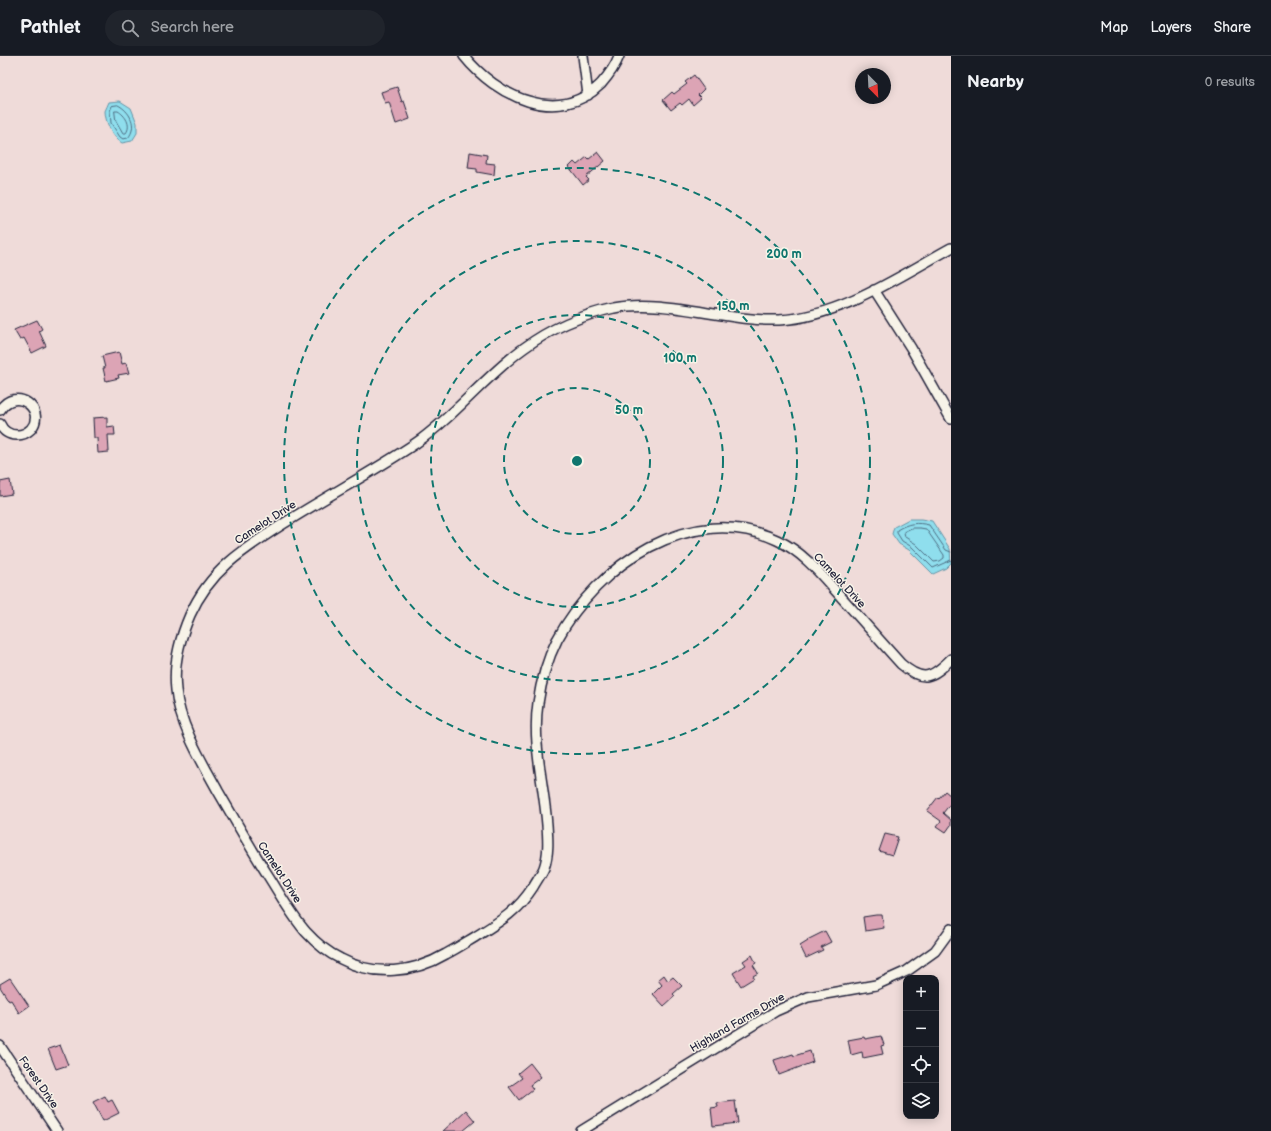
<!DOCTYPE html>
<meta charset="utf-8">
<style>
:root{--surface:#171b24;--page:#20242c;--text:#f1f3f6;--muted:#9ea1a6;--line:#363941}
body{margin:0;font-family:"Balsamiq Sans",sans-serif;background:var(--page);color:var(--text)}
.controls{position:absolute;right:12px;bottom:12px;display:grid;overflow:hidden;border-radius:8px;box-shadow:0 2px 10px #0003}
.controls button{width:36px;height:36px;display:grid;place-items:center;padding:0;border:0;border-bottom:1px solid var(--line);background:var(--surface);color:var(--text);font:20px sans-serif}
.compass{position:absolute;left:855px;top:12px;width:36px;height:36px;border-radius:50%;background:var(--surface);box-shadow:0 2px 10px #0003;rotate:156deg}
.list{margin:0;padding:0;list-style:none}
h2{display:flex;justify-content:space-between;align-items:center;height:52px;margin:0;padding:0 16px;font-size:17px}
h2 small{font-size:13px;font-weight:400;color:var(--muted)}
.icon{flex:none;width:22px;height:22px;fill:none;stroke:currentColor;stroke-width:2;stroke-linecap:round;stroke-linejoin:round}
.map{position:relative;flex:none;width:951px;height:1075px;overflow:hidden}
header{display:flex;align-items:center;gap:24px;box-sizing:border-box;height:56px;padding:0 20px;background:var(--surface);border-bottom:1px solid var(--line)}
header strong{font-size:19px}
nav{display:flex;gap:22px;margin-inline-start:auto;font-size:14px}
.search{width:280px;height:36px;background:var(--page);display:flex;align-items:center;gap:10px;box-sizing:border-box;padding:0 14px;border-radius:22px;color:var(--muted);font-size:15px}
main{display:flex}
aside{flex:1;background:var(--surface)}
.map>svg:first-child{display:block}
.water{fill:#8fdeed;stroke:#6393a6}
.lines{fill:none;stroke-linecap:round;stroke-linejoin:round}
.shore{stroke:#4e6d82;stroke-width:1}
.building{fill:#dca4b5;stroke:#22223b}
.street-casing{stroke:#22223b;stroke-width:12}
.street{stroke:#f7f3e8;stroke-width:9}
.ring{fill:none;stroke:#0f766e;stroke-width:2;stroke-dasharray:7 5}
.labels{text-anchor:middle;stroke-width:3;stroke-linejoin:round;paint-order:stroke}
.street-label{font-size:11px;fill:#22223b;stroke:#f7f3e8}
.centre{fill:#0f766e;stroke:#f7f3e8;stroke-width:2}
.ring-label{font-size:12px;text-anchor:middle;font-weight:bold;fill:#0f766e;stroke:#f7f3e8;stroke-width:3;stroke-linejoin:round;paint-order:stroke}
</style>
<header>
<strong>Pathlet</strong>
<div class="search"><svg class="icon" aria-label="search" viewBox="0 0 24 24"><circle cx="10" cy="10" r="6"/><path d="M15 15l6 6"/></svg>Search here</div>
<nav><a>Map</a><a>Layers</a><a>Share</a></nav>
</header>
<main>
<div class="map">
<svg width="951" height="1075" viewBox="0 0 951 1075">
<rect width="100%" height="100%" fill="#efdbd9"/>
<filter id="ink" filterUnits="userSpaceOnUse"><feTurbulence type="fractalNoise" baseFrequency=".025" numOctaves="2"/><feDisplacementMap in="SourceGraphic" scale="8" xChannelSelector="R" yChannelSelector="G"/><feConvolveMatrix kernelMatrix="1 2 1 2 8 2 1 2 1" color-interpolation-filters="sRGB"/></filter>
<g filter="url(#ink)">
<path class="water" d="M120,45L131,52L137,67V77L132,85L122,87C113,82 105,66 105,55C106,52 108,49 109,46Z
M909,463H921L932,465L950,493L951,507L946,512L933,518L909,494L899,488L892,478L894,471Z"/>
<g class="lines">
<path class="shore" d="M118,49C130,55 138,70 128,82L123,83L120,81L111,67L110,55L112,50Z
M115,55H118C125,59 132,69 126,77H123L116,65Z
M912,472H920L926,473L944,499V502L940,505L934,506L916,488L905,481L904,476Z
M951,496L946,494L929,469C917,466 908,467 897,474V477L902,485L912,491L933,512L951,504"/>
</g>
<path class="building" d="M694,19L704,33L698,39L701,42L693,49L689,43L682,49L680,47L671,54L663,44L672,36L674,38L687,28L685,26Z
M397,31L402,46L404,45L410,63L396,68L389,46L385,47L381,36Z
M470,96L487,99L486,107L495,108L494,119L477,116V113L468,112Z
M598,96L605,105L586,121L589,124L583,129L569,111L574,106L577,109L587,101L589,103Z
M37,264L42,273L39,275L46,290L32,297L24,282L20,284L14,274Z
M119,296L122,308L126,307L129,317L118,319L119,322L106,325L103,312H105L102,300Z
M107,361V371L114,370L115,379H108L109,396L98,397L97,382H94L93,362Z
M10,424L12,438L0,440V426Z
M945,735L951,740V747L943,757L951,764V769L946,776L937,770L941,765L927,755L938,741L939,742Z
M885,778L898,781L892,799L879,795Z
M876,859H882L884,872L865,875L863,861Z
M825,875L831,886L821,891L823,894L806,902L800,890L808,885L807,884Z
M752,899L756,907L753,909L758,917L753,920L754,922L741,930L733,917L746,909L743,905Z
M664,919L668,925L673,921L682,930L673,938L675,940L664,950L653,938L662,929L658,924Z
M10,922L29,950L19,957L11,944L9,945L0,931V928Z
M881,980L884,989L881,990L883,998L863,1002L862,996L851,999L848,984L864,981L865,983Z
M60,989L68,1009L56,1013L48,993Z
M810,995L813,1006L779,1019L774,1004L793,998L794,1000Z
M530,1007L541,1021L530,1029L533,1033L519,1044L509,1031L522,1022L518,1017Z
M105,1040L108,1046L112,1044L119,1057L103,1065L93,1046Z
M735,1045L738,1067L713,1070L711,1052L718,1051L717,1047Z
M466,1054L475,1065L463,1075H443Z"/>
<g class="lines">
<defs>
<path id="street" d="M464,0C496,40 558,71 601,28C608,20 615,11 619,0
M583,0L588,39
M951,192C898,221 840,261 779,264C726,266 666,242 614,252C582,259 550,273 524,292C485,320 455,360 416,387C373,416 327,440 283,468C244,493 210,514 190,559C180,582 173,608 176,634C179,668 202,706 218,735C235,764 251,793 269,821C281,840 292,860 306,876C316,887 328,897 341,903C374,921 414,917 446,898C456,893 465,887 475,881C499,866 517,856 533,831C535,827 542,817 544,812C549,798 548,783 547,769C544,729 532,687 538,647C541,626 547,604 557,584C597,509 691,444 777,484C804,496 823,521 842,542C862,564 881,586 901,608C923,627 932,622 951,603
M874,234L911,292L951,363
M0,354C16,329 47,354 31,373C27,377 22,379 17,379C9,379 3,375 0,368
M0,990L57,1075
M581,1075L776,955L808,941L876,929L907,915L935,895L951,873"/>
</defs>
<use href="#street" class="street-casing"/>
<use href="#street" class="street"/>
</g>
</g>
<g class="ring">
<circle cx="577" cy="405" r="73"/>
<circle cx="577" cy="405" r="146"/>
<circle cx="577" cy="405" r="220"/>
<circle cx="577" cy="405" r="293"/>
</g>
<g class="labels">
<g class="street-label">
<text transform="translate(265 466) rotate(-33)" y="4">Camelot Drive</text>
<text transform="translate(840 524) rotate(47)" y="4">Camelot Drive</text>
<text transform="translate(280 816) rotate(57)" y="4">Camelot Drive</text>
<text transform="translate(737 966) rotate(-30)" y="4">Highland Farms Drive</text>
<text transform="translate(39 1026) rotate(55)" y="4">Forest Drive</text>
</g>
</g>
<circle cx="577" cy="405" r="6" class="centre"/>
<g class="ring-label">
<text x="784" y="202">200 m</text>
<text x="733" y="254">150 m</text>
<text x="680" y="306">100 m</text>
<text x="629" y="358">50 m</text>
</g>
</svg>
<div class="controls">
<button>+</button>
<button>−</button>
<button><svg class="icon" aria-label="locate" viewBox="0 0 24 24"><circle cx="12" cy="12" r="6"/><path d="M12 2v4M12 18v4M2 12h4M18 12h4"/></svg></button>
<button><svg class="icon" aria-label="layers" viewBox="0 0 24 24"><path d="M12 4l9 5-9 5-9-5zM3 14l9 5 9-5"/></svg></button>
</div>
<svg class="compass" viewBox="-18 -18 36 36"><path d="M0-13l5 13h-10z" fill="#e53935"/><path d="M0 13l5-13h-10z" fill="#9ea1a6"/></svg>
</div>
<aside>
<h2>Nearby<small>0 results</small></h2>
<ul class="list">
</ul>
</aside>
</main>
